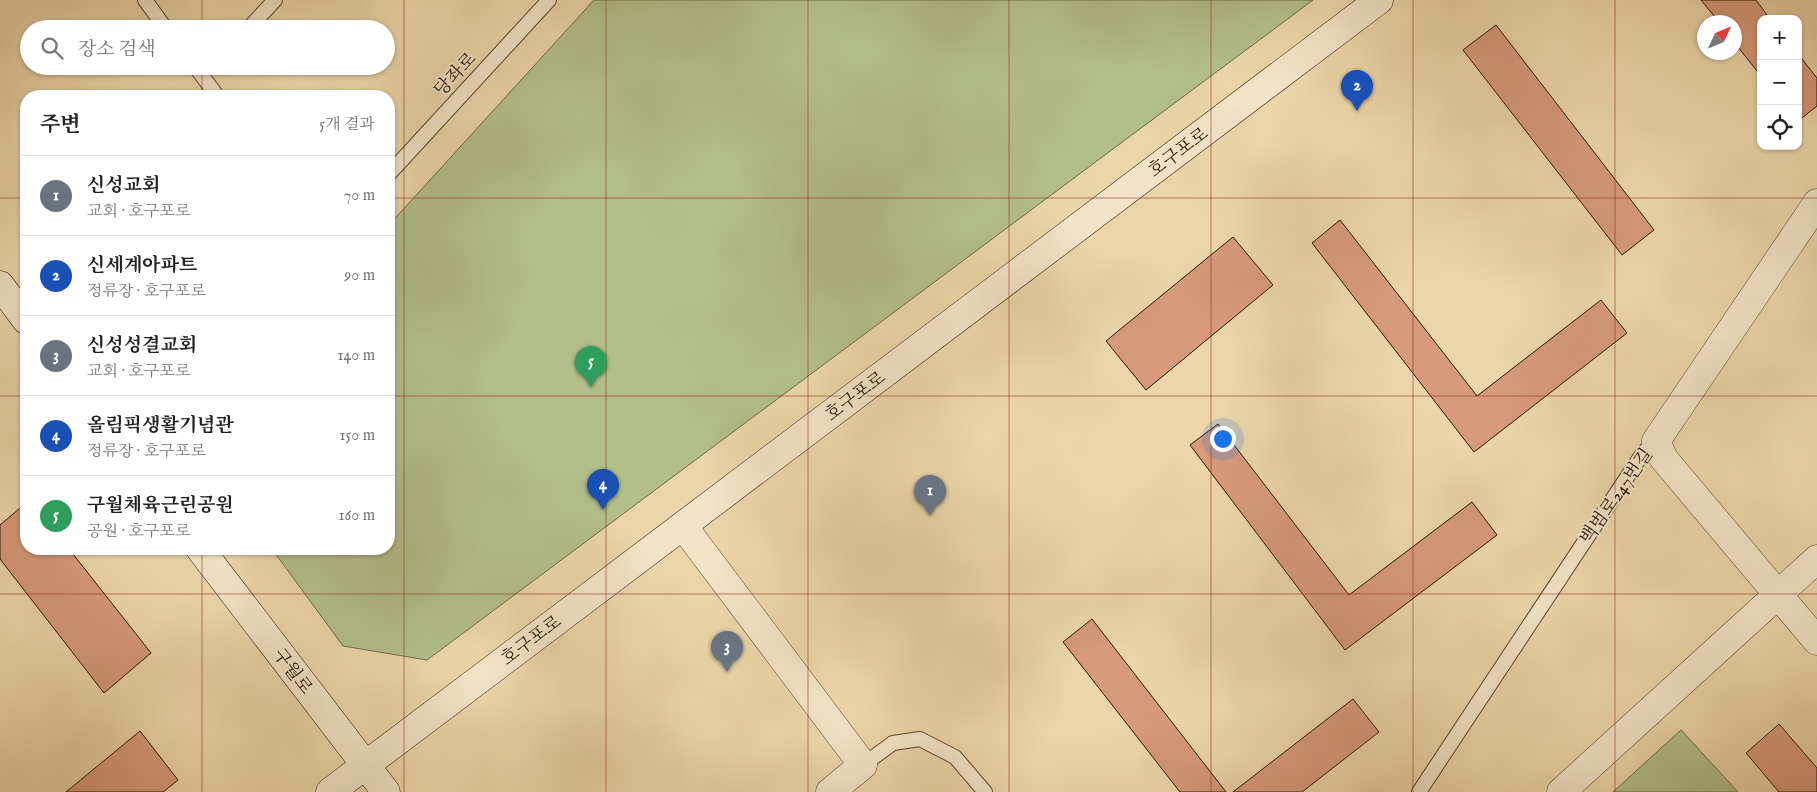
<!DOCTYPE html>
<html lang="ko">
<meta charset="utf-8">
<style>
:root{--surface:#fff;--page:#f2f2f2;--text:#222;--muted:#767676;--line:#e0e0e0;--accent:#0b8043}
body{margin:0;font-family:"IM FELL English","Noto Serif KR",serif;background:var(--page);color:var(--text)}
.controls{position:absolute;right:15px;top:15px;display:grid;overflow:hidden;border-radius:10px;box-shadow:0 1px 4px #0004}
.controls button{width:45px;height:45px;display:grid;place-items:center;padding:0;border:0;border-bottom:1px solid var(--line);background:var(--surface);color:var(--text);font:25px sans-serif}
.compass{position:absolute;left:1697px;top:15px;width:45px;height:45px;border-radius:50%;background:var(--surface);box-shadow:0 1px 4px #0004;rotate:46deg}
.you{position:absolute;left:1222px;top:438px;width:18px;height:18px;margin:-12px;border:4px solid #fff;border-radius:50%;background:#1a73e8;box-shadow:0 0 0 8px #1a73e833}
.badge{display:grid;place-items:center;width:32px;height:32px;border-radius:50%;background:var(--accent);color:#fff;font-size:16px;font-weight:700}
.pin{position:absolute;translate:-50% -41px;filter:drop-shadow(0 1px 2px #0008)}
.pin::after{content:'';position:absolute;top:26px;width:18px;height:15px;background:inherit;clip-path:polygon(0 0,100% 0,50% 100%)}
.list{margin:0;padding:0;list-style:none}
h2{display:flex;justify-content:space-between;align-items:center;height:65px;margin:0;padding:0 20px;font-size:21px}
h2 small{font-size:16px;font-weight:400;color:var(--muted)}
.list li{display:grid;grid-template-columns:32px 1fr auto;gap:15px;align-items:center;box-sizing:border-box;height:80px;padding:0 20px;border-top:1px solid var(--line)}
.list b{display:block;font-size:19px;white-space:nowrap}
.list p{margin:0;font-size:16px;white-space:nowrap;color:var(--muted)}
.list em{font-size:16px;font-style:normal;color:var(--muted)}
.icon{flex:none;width:28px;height:28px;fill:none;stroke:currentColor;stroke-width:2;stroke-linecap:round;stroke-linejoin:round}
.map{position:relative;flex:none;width:1817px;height:792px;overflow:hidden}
.search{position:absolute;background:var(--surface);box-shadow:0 1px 4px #0004;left:20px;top:20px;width:375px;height:55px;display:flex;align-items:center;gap:12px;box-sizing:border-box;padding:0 18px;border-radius:28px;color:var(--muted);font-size:19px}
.panel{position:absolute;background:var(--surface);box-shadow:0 1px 4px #0004;left:20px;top:90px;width:375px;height:465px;border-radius:20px}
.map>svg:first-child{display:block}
.green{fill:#b3bf8b;stroke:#6f6947}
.building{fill:#d79a7a;stroke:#2b1303}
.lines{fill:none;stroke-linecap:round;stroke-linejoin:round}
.lane-casing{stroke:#5b442c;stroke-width:16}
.street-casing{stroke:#5b442c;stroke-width:29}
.secondary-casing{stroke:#2b1303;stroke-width:29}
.lane{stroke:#f3e4c7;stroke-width:14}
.street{stroke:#f3e4c7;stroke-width:28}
.secondary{stroke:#f3e4c7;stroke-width:28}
.grid{fill:none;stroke:#8f2418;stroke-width:1;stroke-opacity:0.55}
.labels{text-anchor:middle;stroke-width:4;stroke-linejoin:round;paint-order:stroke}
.street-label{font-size:18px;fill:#2b1303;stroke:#f3e4c7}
</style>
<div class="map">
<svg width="1817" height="792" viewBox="0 0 1817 792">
<rect width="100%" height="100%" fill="#ecd6a9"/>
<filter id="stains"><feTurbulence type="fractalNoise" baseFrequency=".004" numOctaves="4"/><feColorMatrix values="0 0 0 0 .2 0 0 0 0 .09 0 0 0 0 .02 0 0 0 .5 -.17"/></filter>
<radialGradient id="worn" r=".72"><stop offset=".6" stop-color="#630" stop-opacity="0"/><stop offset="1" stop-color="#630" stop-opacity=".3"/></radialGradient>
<path class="green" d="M594,0H1313L427,660L343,646L272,549H389V225Z
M1681,730L1738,792H1613Z"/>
<path class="building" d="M1701,0H1756L1770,19H1761V76L1734,42V22H1719Z
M1496,25L1654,230L1622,255L1463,50Z
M1798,54L1817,78V106L1798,121Z
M1340,220L1477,396L1601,300L1627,333L1474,452L1312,243Z
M1233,237L1273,285L1146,390L1106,341Z
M1218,424L1349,595L1472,502L1497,535L1345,650L1190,445Z
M26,503V549H69L151,653L104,693L0,559V525Z
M1092,619L1226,792H1180L1063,642Z
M1353,699L1379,732L1302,792H1233Z
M1779,724L1817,768V792H1779L1746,753Z
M140,731L178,780L163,792H66Z"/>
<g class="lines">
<defs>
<path id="lane" d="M145,0L166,29
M248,29L275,0
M195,66L217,96
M389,174L549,0
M863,765L893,743L920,739L955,757L985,792
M1419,792L1643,453L1656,441"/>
<path id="street" d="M1817,203L1656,441L1664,459L1817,641
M683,526L863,765L830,792
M1561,792L1817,559"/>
<path id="secondary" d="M0,285L26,320
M200,549L386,792
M330,792L1379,0"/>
</defs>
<use href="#lane" class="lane-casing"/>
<use href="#street" class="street-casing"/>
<use href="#secondary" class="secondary-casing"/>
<use href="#lane" class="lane"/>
<use href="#street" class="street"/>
<use href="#secondary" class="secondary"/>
</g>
<path class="grid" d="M202,0V29M404,0V792M606,0V792M808,0V792M1009,0V792M1211,0V792M1413,0V792M1615,0V792M202,66V96M0,198H26M389,198H1817M0,396H26M389,396H1817M202,549V792M0,594H1817"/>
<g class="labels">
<g class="street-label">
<text transform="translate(455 74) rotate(-47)" y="6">당좌로</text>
<text transform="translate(1178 152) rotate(-37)" y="6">호구포로</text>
<text transform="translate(855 396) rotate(-37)" y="6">호구포로</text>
<text transform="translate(1616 496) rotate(-55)" y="6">백범로247번길</text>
<text transform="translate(531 640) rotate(-37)" y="6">호구포로</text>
<text transform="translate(293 671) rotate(53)" y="6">구월로</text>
</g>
</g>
<rect width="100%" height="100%" filter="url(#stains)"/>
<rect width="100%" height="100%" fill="url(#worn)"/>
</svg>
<div class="controls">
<button>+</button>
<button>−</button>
<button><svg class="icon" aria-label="locate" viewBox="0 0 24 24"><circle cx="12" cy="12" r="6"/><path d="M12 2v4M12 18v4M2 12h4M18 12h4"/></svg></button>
</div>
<svg class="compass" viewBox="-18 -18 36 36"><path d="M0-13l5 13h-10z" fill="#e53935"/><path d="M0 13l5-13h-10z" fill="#767676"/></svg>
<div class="you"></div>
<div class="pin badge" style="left:930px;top:516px;background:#6b7280">1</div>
<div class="pin badge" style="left:1357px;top:111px;background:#1a4fb4">2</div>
<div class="pin badge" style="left:727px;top:672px;background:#6b7280">3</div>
<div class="pin badge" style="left:603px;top:510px;background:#1a4fb4">4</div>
<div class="pin badge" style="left:591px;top:387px;background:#2e9e5b">5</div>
<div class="search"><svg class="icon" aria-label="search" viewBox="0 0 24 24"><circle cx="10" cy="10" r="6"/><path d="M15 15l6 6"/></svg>장소 검색</div>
<section class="panel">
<h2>주변<small>5개 결과</small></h2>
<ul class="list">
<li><span class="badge" style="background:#6b7280">1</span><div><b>신성교회</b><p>교회 · 호구포로</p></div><em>70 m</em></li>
<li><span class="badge" style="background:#1a4fb4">2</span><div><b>신세계아파트</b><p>정류장 · 호구포로</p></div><em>90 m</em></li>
<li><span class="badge" style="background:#6b7280">3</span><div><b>신성성결교회</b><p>교회 · 호구포로</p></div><em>140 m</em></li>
<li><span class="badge" style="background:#1a4fb4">4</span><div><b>올림픽생활기념관</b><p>정류장 · 호구포로</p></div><em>150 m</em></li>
<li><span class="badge" style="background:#2e9e5b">5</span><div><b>구월체육근린공원</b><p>공원 · 호구포로</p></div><em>160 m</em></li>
</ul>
</section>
</div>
